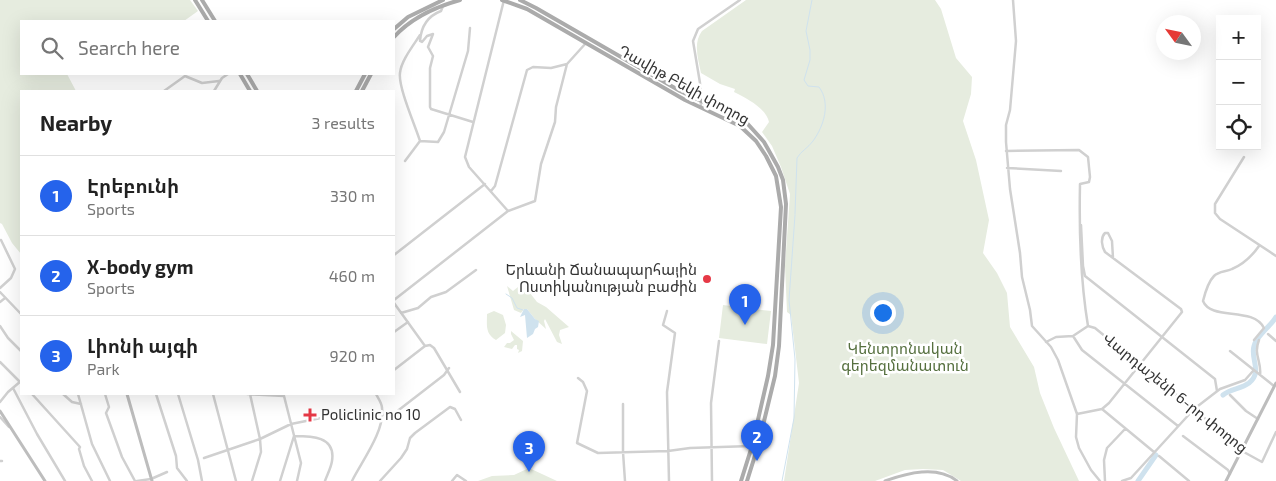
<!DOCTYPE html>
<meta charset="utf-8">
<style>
:root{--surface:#fff;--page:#f2f2f2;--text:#222;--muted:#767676;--line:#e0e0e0;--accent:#2563eb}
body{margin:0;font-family:"Exo 2","Noto Sans Armenian",sans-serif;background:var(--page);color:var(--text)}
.controls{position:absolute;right:15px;top:15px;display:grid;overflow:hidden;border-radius:0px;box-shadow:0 5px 20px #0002}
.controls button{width:45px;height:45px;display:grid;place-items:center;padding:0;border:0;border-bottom:1px solid var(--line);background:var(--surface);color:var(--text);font:25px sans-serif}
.compass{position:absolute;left:1156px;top:15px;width:45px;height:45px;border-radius:50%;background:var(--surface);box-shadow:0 5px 20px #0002;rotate:303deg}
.you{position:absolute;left:882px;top:312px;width:18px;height:18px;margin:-12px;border:4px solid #fff;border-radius:50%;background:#1a73e8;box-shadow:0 0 0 8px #1a73e833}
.badge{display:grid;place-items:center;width:32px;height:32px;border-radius:50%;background:var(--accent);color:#fff;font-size:16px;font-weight:700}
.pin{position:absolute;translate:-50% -41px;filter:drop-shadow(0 1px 2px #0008)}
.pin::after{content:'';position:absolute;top:26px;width:18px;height:15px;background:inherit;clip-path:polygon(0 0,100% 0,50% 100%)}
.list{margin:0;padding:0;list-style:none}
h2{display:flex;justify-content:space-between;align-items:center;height:65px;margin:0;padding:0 20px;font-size:21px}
h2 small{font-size:16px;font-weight:400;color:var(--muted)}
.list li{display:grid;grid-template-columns:32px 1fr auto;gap:15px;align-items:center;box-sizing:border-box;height:80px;padding:0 20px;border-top:1px solid var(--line)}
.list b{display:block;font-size:19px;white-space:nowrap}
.list p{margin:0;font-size:16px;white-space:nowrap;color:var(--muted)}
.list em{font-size:16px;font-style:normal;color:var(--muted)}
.icon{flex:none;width:28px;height:28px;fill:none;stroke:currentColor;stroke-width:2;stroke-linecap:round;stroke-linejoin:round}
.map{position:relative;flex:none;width:1276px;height:481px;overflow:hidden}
.search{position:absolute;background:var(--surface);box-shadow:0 5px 20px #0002;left:20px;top:20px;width:375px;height:55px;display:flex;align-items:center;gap:12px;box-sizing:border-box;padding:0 18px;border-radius:0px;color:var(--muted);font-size:19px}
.panel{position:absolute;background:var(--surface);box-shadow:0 5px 20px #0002;left:20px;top:90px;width:375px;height:305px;border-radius:0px}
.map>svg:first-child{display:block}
.green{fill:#e6ecdf}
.water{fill:#cfe2ee}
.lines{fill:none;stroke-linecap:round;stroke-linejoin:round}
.stream{stroke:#cfe2ee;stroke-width:1}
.river{stroke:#cfe2ee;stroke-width:5}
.street{stroke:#d0d0d0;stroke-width:2.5}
.secondary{stroke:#bdbdbd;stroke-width:3}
.primary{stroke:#ababab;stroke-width:4}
.poi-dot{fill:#e63946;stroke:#fff;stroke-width:2}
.labels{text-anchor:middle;stroke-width:5;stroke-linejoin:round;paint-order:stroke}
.street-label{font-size:15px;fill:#333;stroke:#fff}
.poi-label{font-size:15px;fill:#333;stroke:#fff;text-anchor:end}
.park-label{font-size:15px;fill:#56703f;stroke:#fff}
</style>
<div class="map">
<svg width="1276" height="481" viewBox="0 0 1276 481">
<rect width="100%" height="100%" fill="#fff"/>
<path class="green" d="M0,0H190L198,11L184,21H21V74H67L76,91H21V254L12,243L2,224L0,223Z
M746,0H935L941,9L956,58L972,77L971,94L963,121L976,160L989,220L983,253L997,273L1007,293L1010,327L1034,367L1040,393L1054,428L1079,481H961L943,470L923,469L905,470L875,481H784L799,383L791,315L787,312L785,266L790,194L781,167L772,146L762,132L769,122C766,108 746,98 734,92L735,89L720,84L701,73C698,58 693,43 702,31Z
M507,286L513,291L518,287L524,289L522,292L530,293L537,302L546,307L569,327L560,330L559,335L562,344L557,342L545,319L544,321L546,329L535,319L527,309H524L521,313L514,310Z
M723,305L771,311L767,344L719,338Z
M494,311L503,315L506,325L505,333L496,340C485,334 487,325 487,314Z
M511,331L523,341L522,351L518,353L519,350L517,349V345H515L512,349L504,347L507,343H510L514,340L511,334Z
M529,468L557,481H478L492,476L514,475Z"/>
<path class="water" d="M524,309H527L535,319L539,321L538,327L535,329L533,334L527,338L525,315L520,317Z"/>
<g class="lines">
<path class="stream" d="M795,214L797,158C801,151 808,148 813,141C824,126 831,103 819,87L808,86L804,80L810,60V50L806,31L812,0
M506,294L512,298L517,308L523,310
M782,481L794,418L795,359L789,300L795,215"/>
<path class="river" d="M1223,395C1230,389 1241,389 1249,383C1263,372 1250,359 1254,346C1256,336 1271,326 1276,317
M1138,481L1156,455"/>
<path class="street" d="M504,0L465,157L469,167L508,211
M1013,0L1016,41L1010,110L1006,125V142L1010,189L1020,253L1022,277L1030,310L1032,326L1051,347L1058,360L1077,414L1076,437L1079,448L1091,470L1100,481
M443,6L441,11C428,16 421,27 420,41L422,42L427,36L433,34L428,47L433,56L430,68V107L431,109L473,122
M420,35C413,46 401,61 400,73C398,87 415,125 420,141
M164,91L185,76L202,83L219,81
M214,91L222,78L228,74
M701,107L700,83L693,41L698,29L740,0
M420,141L438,142L444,132L468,51L470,28
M1006,151L1079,150L1088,157L1090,177L1089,182L1080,184C1079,232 1080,278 1088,326L1073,336L1056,337L1046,342
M1244,157L1215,204V213L1220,219L1276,256
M405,161L420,141
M1007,168L1061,171
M491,191L495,186L527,70L533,67L551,68L567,64
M1081,225L1083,266L1085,276L1215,379L1217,391
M394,255L485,184
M0,288L11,278L15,269L1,240
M0,292L21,314
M394,300L508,211L535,201L541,164L555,122L556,107L567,64L586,43
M0,302L5,298
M394,303L425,346
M667,311L663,325L675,333L667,392L669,481
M401,313L418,308L431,297L446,292L476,270
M0,326L8,338L21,351
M1088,326L1095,328L1194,409L1242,451L1262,462L1276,432
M394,332L408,322
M1268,334L1276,341
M1073,336L1082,350L1178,426
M1254,340L1264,328C1253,306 1211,321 1203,301C1205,293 1208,282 1214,276C1219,271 1226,272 1232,269C1244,264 1252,256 1259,246
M1259,340C1253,355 1262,362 1260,375
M425,346L430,345L434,348L460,392
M1230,351L1274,386
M0,362L20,382
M394,370L425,346
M578,378L583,382L587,391L577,443L598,453L668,451L690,448L751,446
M13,388L37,434L65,481
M32,394L80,447L79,449L84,466L92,481
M63,394L72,402L81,404
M78,394L92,444L110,481
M105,394L109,407L106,413L122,457L135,481
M156,394L176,456L177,468L187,481
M178,394L198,460L202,481
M213,394L236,481
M247,394L284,396
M250,394L260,439L261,452L252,481
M1230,395L1246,411L1258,419
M284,396L301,463L297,481
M0,402L8,392L21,381
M623,404V452L625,481
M1102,409L1109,403L1182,312L1181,309L1105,252C1102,247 1100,238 1105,233H1108L1112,241L1113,258
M1102,409L1154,452
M382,414L391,416L444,375L449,368
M1077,414L1102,409
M0,417L9,427
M1183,436L1228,470L1230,474
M1159,456L1189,481
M204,458L260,439L291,424L321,418
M0,461H2
M137,481L151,479L167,472
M280,481L294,436C311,436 336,436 332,461C331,468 327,475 325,481
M352,481C362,461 385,431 382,408C382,403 378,398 376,394
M380,481L401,458L407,449L410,438L415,433L450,407L455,409L461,420
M452,481L457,475L466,481
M712,481L711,403L719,341
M1105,481L1104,460L1107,448L1125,429
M1122,481L1131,478L1194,409L1220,389L1245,380L1253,371"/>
<path class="secondary" d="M127,394L152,481
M0,411L45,481
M885,481C907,473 937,465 957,481
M1226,481L1276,383"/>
<path class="primary" d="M195,0L208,21
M202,0L215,21
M502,0L527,9L685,100L740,126L756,141L766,156L776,176L781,207L773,345L768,376L752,446L741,481
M520,0L536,8L680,91L746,122L764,142L778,167L783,180L786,204L779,346L775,376L758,446L747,481
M394,29L408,17L443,0
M394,37C411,18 435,7 460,0
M240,74L250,91
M247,74L257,91
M356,91L365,74
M362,91L371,74"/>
</g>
<g class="poi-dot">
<circle cx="707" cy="279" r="5"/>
<path d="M307.5 407.5h5v5h5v5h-5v5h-5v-5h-5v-5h5z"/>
</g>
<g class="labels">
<g class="street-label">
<text transform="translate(684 85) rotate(29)" y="5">Դավիթ Բեկի փողոց</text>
<text transform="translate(1175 393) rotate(39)" y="5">Վարդաշենի 6-րդ փողոց</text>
</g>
<g class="poi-label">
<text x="697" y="275">Երևանի Ճանապարհային<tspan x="697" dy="17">Ոստիկանության բաժին</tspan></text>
<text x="321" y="420" text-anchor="start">Policlinic no 10</text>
</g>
<g class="park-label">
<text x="905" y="354">Կենտրոնական<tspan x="905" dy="17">գերեզմանատուն</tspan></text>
</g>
</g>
</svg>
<div class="controls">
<button>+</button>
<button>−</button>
<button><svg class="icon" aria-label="locate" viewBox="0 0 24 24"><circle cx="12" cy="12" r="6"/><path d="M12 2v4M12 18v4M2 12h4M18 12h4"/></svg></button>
</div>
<svg class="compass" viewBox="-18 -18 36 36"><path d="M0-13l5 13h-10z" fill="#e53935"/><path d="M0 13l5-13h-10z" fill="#767676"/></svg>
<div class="you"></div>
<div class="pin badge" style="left:745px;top:325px">1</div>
<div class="pin badge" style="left:757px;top:461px">2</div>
<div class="pin badge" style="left:529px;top:472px">3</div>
<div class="search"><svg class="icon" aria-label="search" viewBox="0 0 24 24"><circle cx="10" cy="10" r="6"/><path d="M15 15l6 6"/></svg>Search here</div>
<section class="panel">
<h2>Nearby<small>3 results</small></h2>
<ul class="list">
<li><span class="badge">1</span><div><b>Էրեբունի</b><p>Sports</p></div><em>330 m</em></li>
<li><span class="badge">2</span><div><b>X-body gym</b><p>Sports</p></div><em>460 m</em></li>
<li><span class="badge">3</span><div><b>Լիոնի այգի</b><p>Park</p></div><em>920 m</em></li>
</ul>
</section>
</div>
